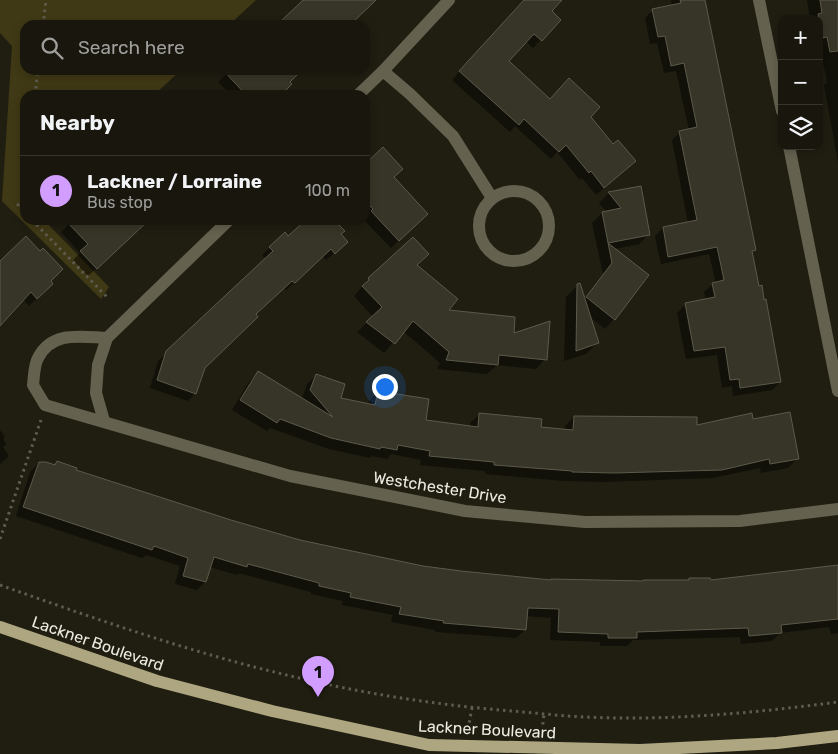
<!DOCTYPE html>
<meta charset="utf-8">
<style>
:root{--surface:#18160d;--page:#211f16;--text:#f1f3f6;--muted:#9f9f9d;--line:#36352e;--accent:#d19dfe}
body{margin:0;font-family:Rubik,sans-serif;background:var(--page);color:var(--text)}
.controls{position:absolute;right:15px;top:15px;display:grid;overflow:hidden;border-radius:10px;box-shadow:0 2px 8px #0003}
.controls button{width:45px;height:45px;display:grid;place-items:center;padding:0;border:0;border-bottom:1px solid var(--line);background:var(--surface);color:var(--text);font:25px sans-serif}
.you{position:absolute;left:384px;top:386px;width:18px;height:18px;margin:-12px;border:4px solid #fff;border-radius:50%;background:#1a73e8;box-shadow:0 0 0 8px #1a73e833}
.badge{display:grid;place-items:center;width:32px;height:32px;border-radius:50%;background:var(--accent);color:#111;font-size:16px;font-weight:700}
.pin{position:absolute;translate:-50% -41px;filter:drop-shadow(0 1px 2px #0008)}
.pin::after{content:'';position:absolute;top:26px;width:18px;height:15px;background:inherit;clip-path:polygon(0 0,100% 0,50% 100%)}
.list{margin:0;padding:0;list-style:none}
h2{display:flex;justify-content:space-between;align-items:center;height:65px;margin:0;padding:0 20px;font-size:21px}
h2 small{font-size:16px;font-weight:400;color:var(--muted)}
.list li{display:grid;grid-template-columns:32px 1fr auto;gap:15px;align-items:center;box-sizing:border-box;height:70px;padding:0 20px;border-top:1px solid var(--line)}
.list b{display:block;font-size:19px;white-space:nowrap}
.list p{margin:0;font-size:16px;white-space:nowrap;color:var(--muted)}
.list em{font-size:16px;font-style:normal;color:var(--muted)}
.icon{flex:none;width:28px;height:28px;fill:none;stroke:currentColor;stroke-width:2;stroke-linecap:round;stroke-linejoin:round}
.map{position:relative;flex:none;width:838px;height:754px;overflow:hidden}
.search{position:absolute;background:var(--surface);box-shadow:0 2px 8px #0003;left:20px;top:20px;width:350px;height:55px;display:flex;align-items:center;gap:12px;box-sizing:border-box;padding:0 18px;border-radius:15px;color:var(--muted);font-size:19px}
.panel{position:absolute;background:var(--surface);box-shadow:0 2px 8px #0003;left:20px;top:90px;width:350px;height:135px;border-radius:15px}
.map>svg:first-child{display:block}
.green{fill:#403915}
.shadow{fill:#0007}
.building{fill:#373527;stroke:#5d5a4b}
.lines{fill:none;stroke-linecap:round;stroke-linejoin:round}
.path{stroke:#5e5c50;stroke-width:3;stroke-dasharray:2.5 4;stroke-linecap:butt}
.minor{stroke:#65614f;stroke-width:12}
.major{stroke:#aea680;stroke-width:12}
.labels{text-anchor:middle;stroke-width:5;stroke-linejoin:round;paint-order:stroke}
.street-label{font-size:16px;fill:#eceae1;stroke:#201e11}
</style>
<div class="map">
<svg width="838" height="754" viewBox="0 0 838 754">
<rect width="100%" height="100%" fill="#201e11"/>
<path class="green" d="M0,0H256L229,25H25V70H181L154,95H25V220H44L109,287L101,299L2,201L12,46L0,33Z"/>
<path class="shadow" d="M305,0H375L355,19L357,21L353,25H278Z
M524,0H560L550,11L559,20L533,48L525,41L507,61L549,100L589,117L613,146L635,161L596,195L582,178L580,180L557,152L551,159L515,126L510,132L452,80Z
M671,0H703L755,249L751,253L780,382L772,390L733,396L732,386L722,388L717,355L686,359L677,313L685,305L706,300L704,292L713,284L716,283L709,254L661,264L655,236L663,228L688,223L672,140L680,132L689,130L676,71L664,73L657,43L650,44L645,18L653,10L672,6Z
M807,0H838V162L824,85L827,82L819,44V19H810Z
M230,70H301L288,82L279,95H231L218,82Z
M365,166L392,178L427,214L391,248L364,220L366,218Z
M640,187L649,234L639,244L614,249V319L605,329L590,317L598,342L586,354L564,361L566,297L578,285L584,299L603,274L592,223L602,213L607,212L599,203L609,193Z
M73,220H147L88,276L73,260L80,253L61,232Z
M308,220H333L340,235L338,250L326,260L322,256L286,290L284,287L254,315L204,368L195,393L188,401L150,388L158,361L266,259L262,255L285,234L288,238Z
M0,262L49,281L52,284L29,306L23,299L0,324Z
M416,266L446,311L512,334L545,359L536,369L497,365L487,374L437,369L440,363L403,331L384,353L357,332L373,317L354,296L369,279Z
M258,372L302,399L307,384L317,375L339,399L368,405L369,401L378,392L424,421L470,427V423L480,414L539,428L565,430V426L574,417L696,426L752,420L798,458L788,468L761,473L760,468L712,478L604,482L564,481L485,474V471L420,465L421,460L391,454L387,459L372,456L370,458L329,449L270,428L267,431L232,410L249,382Z
M0,430L5,437L3,439L6,444L3,447L9,456L0,464Z
M39,463L54,466L57,463L74,471L230,522L300,541L423,567L550,582H642L709,581L838,566V633L831,634L829,627L780,633L772,641L741,644L740,637L633,640L627,646H600V642L550,640L551,618L526,616L525,630L516,638L435,632V630L391,622L393,615L342,605L343,601L311,594V592L239,573L237,575L209,567L205,582L197,590L175,584L180,566L146,555L142,558L16,516L30,472Z"/>
<path class="building" d="M303,0H376L350,25H277Z
M524,0H562L552,11L561,20L542,41L534,34L509,61L550,99L569,78L600,107L591,117L613,144L618,140L636,161L604,188L591,171L589,173L566,145L559,152L524,119L519,125L459,71Z
M680,0H705L756,250L752,251L759,286L762,285L764,300L766,299L781,382L740,388L739,379L730,380L725,347L694,351L685,303L715,297L712,283L724,280L717,247L668,257L663,227L697,220L679,131L697,127L684,63L671,66L665,36L658,37L652,9L681,3Z
M820,0H838V51L830,52L827,37L823,38L818,14L822,13Z
M223,70H302L290,82L292,84L281,95H246Z
M383,147L403,169L394,177L428,214L399,241L371,211L373,209L365,201V164Z
M641,186L650,235L608,243L649,275L615,320L586,297L612,263L602,212L621,208L608,192Z
M65,220H149L97,269L80,251L88,244Z
M306,220H334L345,231L341,234L348,242L335,254L331,249L295,283L292,281L256,314L258,317L205,368L196,394L157,380L166,351L273,251L269,247L285,232L288,236Z
M26,236L40,251L43,248L63,269L51,281L53,284L37,299L31,292L0,326V261Z
M413,237L429,254L417,265L458,299L449,310L515,317L514,333L550,321L547,360L499,355L498,365L446,360L449,352L413,321L395,344L366,322L382,307L362,286L369,280L368,278Z
M580,283L599,343L576,351L577,284Z
M258,371L333,417L310,390L316,374L345,384L341,398L375,405L378,391L429,399L426,420L478,427L479,413L542,419L541,427L573,430L574,416L697,417V425L752,413L753,419L790,412L799,459L770,464L769,459L722,470L614,473L572,472V471L494,465V462L429,456L430,451L398,445L397,450L381,447L380,449L331,438L280,419L277,423L240,400Z
M57,461L77,468L76,470L231,520L300,540L423,566L461,571L551,580V579L643,581V580H689V578H710L711,580L838,565V619L781,625L782,633L749,636L748,628L637,632V638H608V634L558,632L559,609L528,608L526,630L443,623L444,621L399,614L401,607L350,597L351,593L319,586V583L248,564L247,567L214,557L206,582L183,576L188,558L154,546L152,550L23,507L39,462H46L55,465Z"/>
<g class="lines">
<path class="path" d="M43,25L46,0
M35,95L38,70
M25,193L24,199L18,205L25,212
M32,220L107,297
M0,539L41,420
M0,585C96,619 192,653 291,676C364,694 438,705 512,711C536,713 561,716 585,717C669,721 754,713 838,702
M468,729L472,708
M542,731L544,714"/>
<path class="minor" d="M759,0L782,111
M383,71L410,94L453,136L492,198
M358,95L383,71L449,0
M789,146L838,391
M479 226a35 35 0 1 1 70 0a35 35 0 1 1-70 0Z
M229,220L107,338C82,337 52,330 38,358C34,365 34,377 33,385L45,405L290,476L465,511L585,522L740,521L838,509
M104,421L96,393L98,365L107,338"/>
<path class="major" d="M0,627L157,681L272,711L429,745L640,750L777,743L838,736"/>
</g>
<g class="labels">
<g class="street-label">
<text transform="translate(440 487) rotate(9)" y="6">Westchester Drive</text>
<text transform="translate(98 643) rotate(19)" y="6">Lackner Boulevard</text>
<text transform="translate(487 729) rotate(3)" y="6">Lackner Boulevard</text>
</g>
</g>
</svg>
<div class="controls">
<button>+</button>
<button>−</button>
<button><svg class="icon" aria-label="layers" viewBox="0 0 24 24"><path d="M12 4l9 5-9 5-9-5zM3 14l9 5 9-5"/></svg></button>
</div>
<div class="you"></div>
<div class="pin badge" style="left:318px;top:697px">1</div>
<div class="search"><svg class="icon" aria-label="search" viewBox="0 0 24 24"><circle cx="10" cy="10" r="6"/><path d="M15 15l6 6"/></svg>Search here</div>
<section class="panel">
<h2>Nearby<small></small></h2>
<ul class="list">
<li><span class="badge">1</span><div><b>Lackner / Lorraine</b><p>Bus stop</p></div><em>100 m</em></li>
</ul>
</section>
</div>
